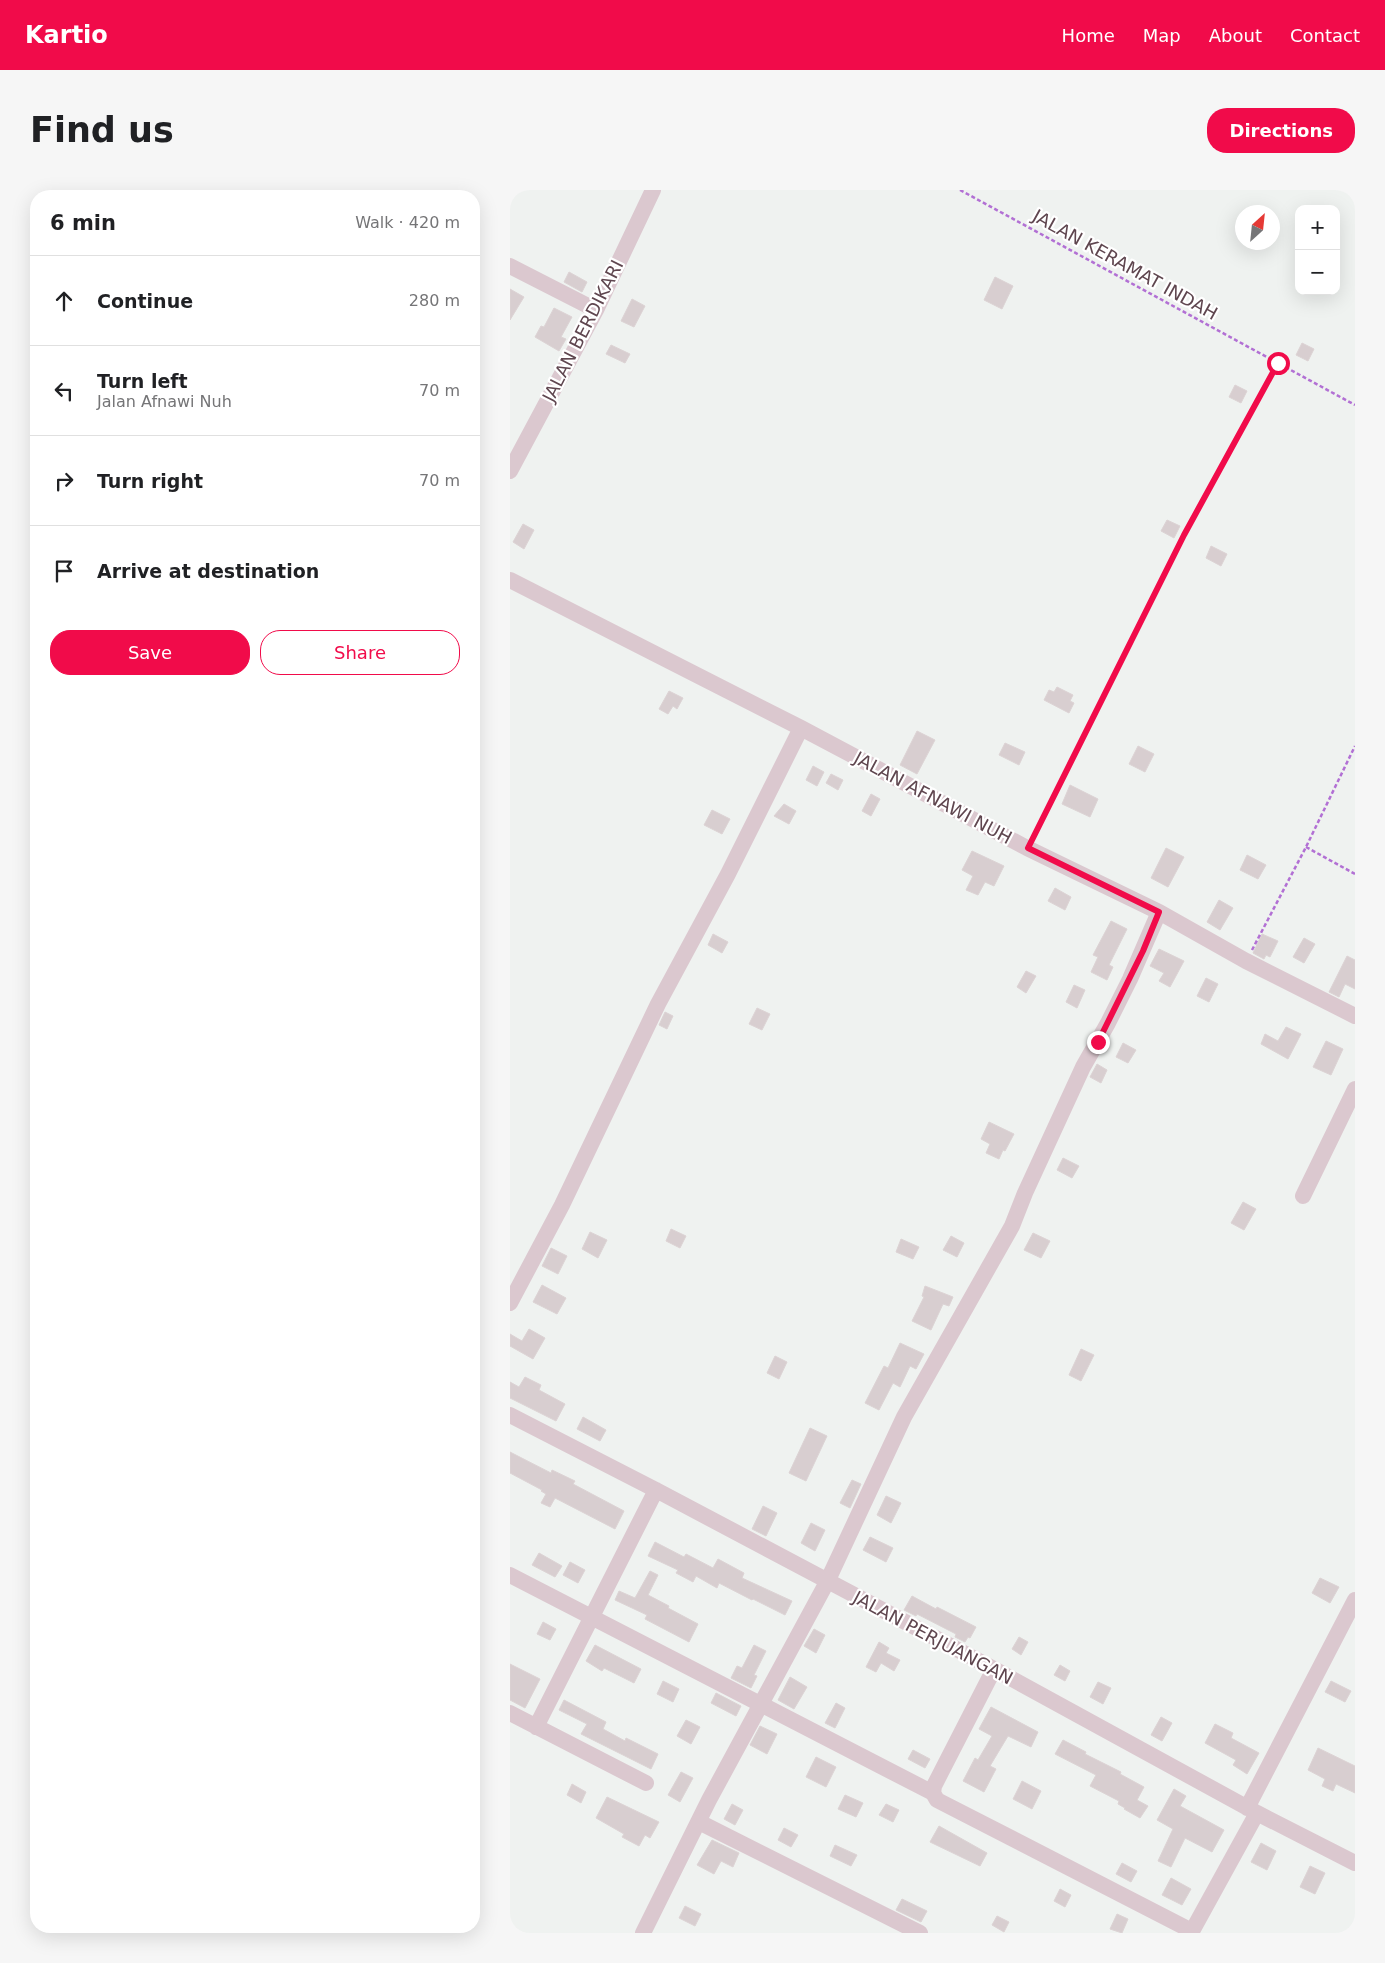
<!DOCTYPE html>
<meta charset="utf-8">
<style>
:root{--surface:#fff;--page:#f6f6f6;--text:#202124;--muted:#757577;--line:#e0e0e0;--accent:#f10b4a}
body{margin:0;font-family:"DejaVu Sans",sans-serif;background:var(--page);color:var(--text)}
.controls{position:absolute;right:15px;top:15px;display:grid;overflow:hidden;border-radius:10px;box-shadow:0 5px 20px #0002}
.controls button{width:45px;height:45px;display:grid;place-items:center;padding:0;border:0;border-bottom:1px solid var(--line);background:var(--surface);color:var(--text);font:25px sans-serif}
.compass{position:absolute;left:725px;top:15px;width:45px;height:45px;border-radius:50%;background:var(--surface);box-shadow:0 5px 20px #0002;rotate:27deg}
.stop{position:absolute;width:15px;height:15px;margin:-11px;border:4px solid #f10b4a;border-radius:50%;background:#fff}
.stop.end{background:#f10b4a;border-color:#fff;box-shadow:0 1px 5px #0008}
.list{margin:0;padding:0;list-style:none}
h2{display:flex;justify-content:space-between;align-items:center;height:65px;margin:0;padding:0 20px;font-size:21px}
h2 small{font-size:16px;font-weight:400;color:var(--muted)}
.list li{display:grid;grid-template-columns:32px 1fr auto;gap:15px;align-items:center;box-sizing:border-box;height:90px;padding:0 20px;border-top:1px solid var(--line)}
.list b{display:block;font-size:19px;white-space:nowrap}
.list p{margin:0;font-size:16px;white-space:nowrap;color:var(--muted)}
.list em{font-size:16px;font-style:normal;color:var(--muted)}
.actions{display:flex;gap:10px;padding:15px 20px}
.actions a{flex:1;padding:11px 0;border:1px solid var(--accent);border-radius:20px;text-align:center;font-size:18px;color:var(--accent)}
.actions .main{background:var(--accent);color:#fff}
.icon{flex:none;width:28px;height:28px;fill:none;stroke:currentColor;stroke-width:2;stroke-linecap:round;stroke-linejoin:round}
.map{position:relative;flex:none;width:845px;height:1743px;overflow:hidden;border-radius:20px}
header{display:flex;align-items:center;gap:30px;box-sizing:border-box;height:70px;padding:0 25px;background:var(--accent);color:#fff}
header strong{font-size:24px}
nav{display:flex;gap:28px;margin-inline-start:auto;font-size:18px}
.intro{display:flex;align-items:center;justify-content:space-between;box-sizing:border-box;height:120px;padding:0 30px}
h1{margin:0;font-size:35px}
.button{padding:12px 22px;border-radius:20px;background:var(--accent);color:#fff;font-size:18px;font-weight:700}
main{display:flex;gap:30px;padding:0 30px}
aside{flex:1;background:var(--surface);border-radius:20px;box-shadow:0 5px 20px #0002}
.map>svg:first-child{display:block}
.building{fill:#d8ced0;stroke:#dcd3d4}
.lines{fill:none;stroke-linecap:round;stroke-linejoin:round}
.path{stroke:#b270d4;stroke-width:2.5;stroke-dasharray:4 2.5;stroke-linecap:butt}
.minor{stroke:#dbc8cf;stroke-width:16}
.route{stroke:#f10b4a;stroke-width:6}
.labels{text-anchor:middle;stroke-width:4.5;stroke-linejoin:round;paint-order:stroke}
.street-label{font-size:18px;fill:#5f464f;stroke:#fff}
</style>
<header>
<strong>Kartio</strong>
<nav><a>Home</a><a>Map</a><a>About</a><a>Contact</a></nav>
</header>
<div class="intro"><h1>Find us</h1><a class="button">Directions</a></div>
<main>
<aside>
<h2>6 min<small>Walk · 420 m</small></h2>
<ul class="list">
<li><svg class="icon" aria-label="ahead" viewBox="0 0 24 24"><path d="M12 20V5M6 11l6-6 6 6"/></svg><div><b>Continue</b></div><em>280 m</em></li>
<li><svg class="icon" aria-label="left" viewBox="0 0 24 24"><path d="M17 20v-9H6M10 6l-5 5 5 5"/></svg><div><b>Turn left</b><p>Jalan Afnawi Nuh</p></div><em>70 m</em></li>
<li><svg class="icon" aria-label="right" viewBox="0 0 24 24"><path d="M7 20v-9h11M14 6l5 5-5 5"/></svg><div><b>Turn right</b></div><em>70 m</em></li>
<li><svg class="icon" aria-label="arrive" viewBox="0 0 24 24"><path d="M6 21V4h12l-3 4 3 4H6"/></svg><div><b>Arrive at destination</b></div></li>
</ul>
<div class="actions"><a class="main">Save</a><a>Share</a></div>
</aside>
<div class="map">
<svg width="845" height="1743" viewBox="0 0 845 1743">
<rect width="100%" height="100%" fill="#eff2f0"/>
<path class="building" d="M59,82L77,92L72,102L54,92Z
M485,87L503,96L492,119L474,110Z
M0,99L14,107L0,130Z
M122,109L135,116L124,137L111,131Z
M44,118L62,127L51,147L56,149L49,161L25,147L31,136L34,137Z
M792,153L804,159L798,171L786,165Z
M101,155L120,164L115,173L96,164Z
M725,195L737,201L731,213L719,207Z
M657,330L670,336L664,348L651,341Z
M13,334L24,340L14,359L3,352Z
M701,356L717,364L711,376L696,368Z
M547,497L563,505L560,511L564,513L559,523L534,510L539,500L544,502Z
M159,501L173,508L167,519L163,516L158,524L149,519Z
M407,541L425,550L407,584L390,575Z
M495,553L515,562L509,575L489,565Z
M628,556L644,564L635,582L619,574Z
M303,576L314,582L307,596L296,590Z
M321,584L333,590L328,600L316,593Z
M560,595L588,609L580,627L552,614Z
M361,604L370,609L361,626L352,621Z
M274,614L286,621L279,634L264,626Z
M202,620L220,629L212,644L194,635Z
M656,658L674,667L658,697L641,688Z
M462,661L494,676L484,696L475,692L468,705L456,700L463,686L452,680Z
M737,665L756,675L748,689L730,680Z
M545,698L561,707L555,720L538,711Z
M709,710L723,718L710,740L697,732Z
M601,731L617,739L599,775L603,777L597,790L581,782L588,767L583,765Z
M203,744L218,752L212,763L198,755Z
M752,744L768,751L760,767L756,765L754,769L743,763Z
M794,748L805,754L794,773L783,767Z
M649,759L674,771L660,797L649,791L654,783L640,776Z
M837,766L845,770V799L835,794L829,807L819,802Z
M516,781L526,786L516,803L507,797Z
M696,788L708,794L699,812L687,806Z
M564,795L575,800L567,818L556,812Z
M247,818L260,824L252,840L239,834Z
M155,822L163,826L157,839L149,835Z
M776,837L791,844L778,869L751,854L755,844L768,851Z
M816,851L833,859L821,885L803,877Z
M613,853L626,860L618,873L606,867Z
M587,874L597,880L591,893L580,887Z
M479,932L504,944L495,961L493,960L489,969L476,963L480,954L471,949Z
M553,968L569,976L562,988L547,980Z
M733,1012L746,1019L734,1040L721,1033Z
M161,1039L176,1046L170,1058L156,1051Z
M80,1042L97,1050L88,1068L72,1059Z
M523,1043L540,1051L531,1068L514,1060Z
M441,1046L454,1053L447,1067L433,1060Z
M391,1049L409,1057L403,1069L386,1062Z
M41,1058L57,1066L48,1084L32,1076Z
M32,1095L56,1108L47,1124L23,1112Z
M415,1096L443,1107L439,1116L433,1114L421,1140L402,1131L414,1107L412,1106Z
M19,1139L35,1148L23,1169L0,1156V1144L12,1151Z
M390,1153L414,1164L406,1179L400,1176L390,1197L383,1193L369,1220L355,1213L374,1176L378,1178Z
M571,1159L584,1165L571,1191L559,1185Z
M265,1166L277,1172L269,1189L257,1183Z
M15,1187L31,1195L29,1200L55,1214L46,1231L0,1208V1192L9,1197Z
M73,1227L96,1240L90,1251L67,1239Z
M300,1238L317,1246L296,1291L279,1283Z
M0,1262L41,1283L42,1280L65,1291L63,1294L114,1321L105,1339L45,1308L40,1317L31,1313L36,1304L31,1301L32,1300L0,1283Z
M342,1290L351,1294L340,1318L330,1313Z
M376,1306L391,1313L381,1333L367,1325Z
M253,1316L267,1323L256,1346L242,1339Z
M301,1333L315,1340L305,1361L291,1353Z
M360,1347L383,1358L376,1372L353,1360Z
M145,1352L174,1367L176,1364L203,1378L208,1369L234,1383L232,1388L282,1411L275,1425L243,1409L242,1410L209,1393L207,1398L186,1386L183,1392L166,1383L168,1380L138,1366Z
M29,1363L52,1376L45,1387L22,1375Z
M60,1372L75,1380L68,1393L53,1385Z
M140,1381L148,1385L138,1405L159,1416L158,1418L188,1434L179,1452L135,1429L137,1425L105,1410L109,1401L125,1408Z
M810,1388L829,1397L820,1413L802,1403Z
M402,1406L426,1419L427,1417L466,1437L460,1448L458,1447L455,1452L445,1447L446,1444L407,1424L406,1426L394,1420Z
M33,1432L46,1439L40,1450L27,1444Z
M304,1439L315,1445L306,1463L294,1456Z
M509,1447L518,1452L511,1465L502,1459Z
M369,1452L379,1458L376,1463L390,1470L384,1481L371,1473L366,1482L356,1477Z
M85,1455L131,1479L124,1493L94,1478L92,1481L76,1471Z
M244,1455L256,1461L244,1485L247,1486L241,1498L221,1488L227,1476L232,1478Z
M0,1474L30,1489L15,1518L0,1510Z
M550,1475L560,1481L555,1491L544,1485Z
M280,1487L297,1497L284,1519L268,1510Z
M153,1491L169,1499L163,1512L147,1504Z
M821,1491L841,1501L835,1512L815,1502Z
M588,1492L601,1498L593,1514L580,1507Z
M206,1503L231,1516L226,1526L201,1513Z
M54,1510L96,1532L93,1539L115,1551L116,1548L148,1564L141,1579L71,1544L77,1534L49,1520Z
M326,1513L335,1518L325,1538L315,1533Z
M481,1517L528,1542L521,1557L498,1546L480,1576L486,1579L474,1602L453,1591L465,1568L468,1570L482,1546L469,1539Z
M651,1527L662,1533L652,1551L641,1545Z
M176,1530L190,1537L181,1554L167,1546Z
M705,1534L723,1543L721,1548L749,1563L737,1584L723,1575L726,1570L695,1553Z
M250,1536L267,1544L257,1564L240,1555Z
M553,1550L576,1562L575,1564L611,1582L610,1584L634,1597L627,1610L638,1616L630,1628L614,1619L615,1618L608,1614L609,1611L580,1596L586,1585L545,1564Z
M808,1558L845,1576V1603L826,1594L823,1601L812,1596L815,1589L798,1580Z
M403,1560L420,1569L415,1578L398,1569Z
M306,1567L326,1577L316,1597L296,1587Z
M171,1582L183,1588L170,1612L158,1605Z
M512,1591L531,1601L522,1619L503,1609Z
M62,1594L76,1602L71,1613L57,1605Z
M664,1599L676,1606L670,1616L714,1640L702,1662L675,1648L661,1677L648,1671L663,1639L647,1630Z
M335,1605L353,1613L346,1627L328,1619Z
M97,1607L149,1632L140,1648L135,1645L129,1656L112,1647L114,1644L86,1628Z
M222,1614L233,1620L225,1635L214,1629Z
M376,1614L389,1620L383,1632L369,1625Z
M429,1636L477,1663L470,1676L420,1652Z
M274,1638L288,1645L281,1657L268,1650Z
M202,1650L229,1663L223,1677L211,1671L204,1684L187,1675Z
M751,1653L766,1661L757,1680L741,1672Z
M325,1655L347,1665L341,1676L320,1666Z
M612,1673L627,1681L621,1692L606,1684Z
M800,1676L815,1683L805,1704L790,1697Z
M661,1688L681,1699L672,1715L652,1705Z
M550,1699L561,1705L555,1717L544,1711Z
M392,1709L417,1721L411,1732L386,1720Z
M175,1716L191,1724L185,1736L169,1728Z
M607,1724L618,1729L612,1743L600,1739Z
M487,1726L499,1732L494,1742L482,1735Z"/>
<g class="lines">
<path class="path" d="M450,0L845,215
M524,645L674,345L768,173
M796,657L845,684
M742,760L796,657L845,556"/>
<path class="minor" d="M0,76L86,120
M0,281L86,120L143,0
M0,390L291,538L517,658L649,722L736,771L845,826
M793,1006L845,899
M0,1113L52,1015L148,814L218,684L291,538
M0,1225L146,1300L484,1479L747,1623L845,1673
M0,1385L423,1603
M484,1479L424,1596L423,1603L427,1610L682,1741
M0,1523L136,1593
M26,1537L146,1300
M737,1618L845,1410
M189,1632L410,1743
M133,1743L199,1610L317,1392L394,1227L502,1036L515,1003L573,877L598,833L620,789L649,722
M681,1743L747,1623"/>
</g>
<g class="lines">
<path class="route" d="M588,852L633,761L649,722L518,658L674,345L768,173"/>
</g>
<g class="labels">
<g class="street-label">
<text transform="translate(615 75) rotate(29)" y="6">JALAN KERAMAT INDAH</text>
<text transform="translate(73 141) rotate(-63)" y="6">JALAN BERDIKARI</text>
<text transform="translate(423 608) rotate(28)" y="6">JALAN AFNAWI NUH</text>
<text transform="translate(423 1448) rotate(28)" y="6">JALAN PERJUANGAN</text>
</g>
</g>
</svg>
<div class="controls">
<button>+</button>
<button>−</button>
</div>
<svg class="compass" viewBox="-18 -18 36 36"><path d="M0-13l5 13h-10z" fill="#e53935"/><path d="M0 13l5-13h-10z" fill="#757577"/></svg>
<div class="stop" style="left:768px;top:173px"></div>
<div class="stop end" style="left:588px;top:852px"></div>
</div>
</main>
